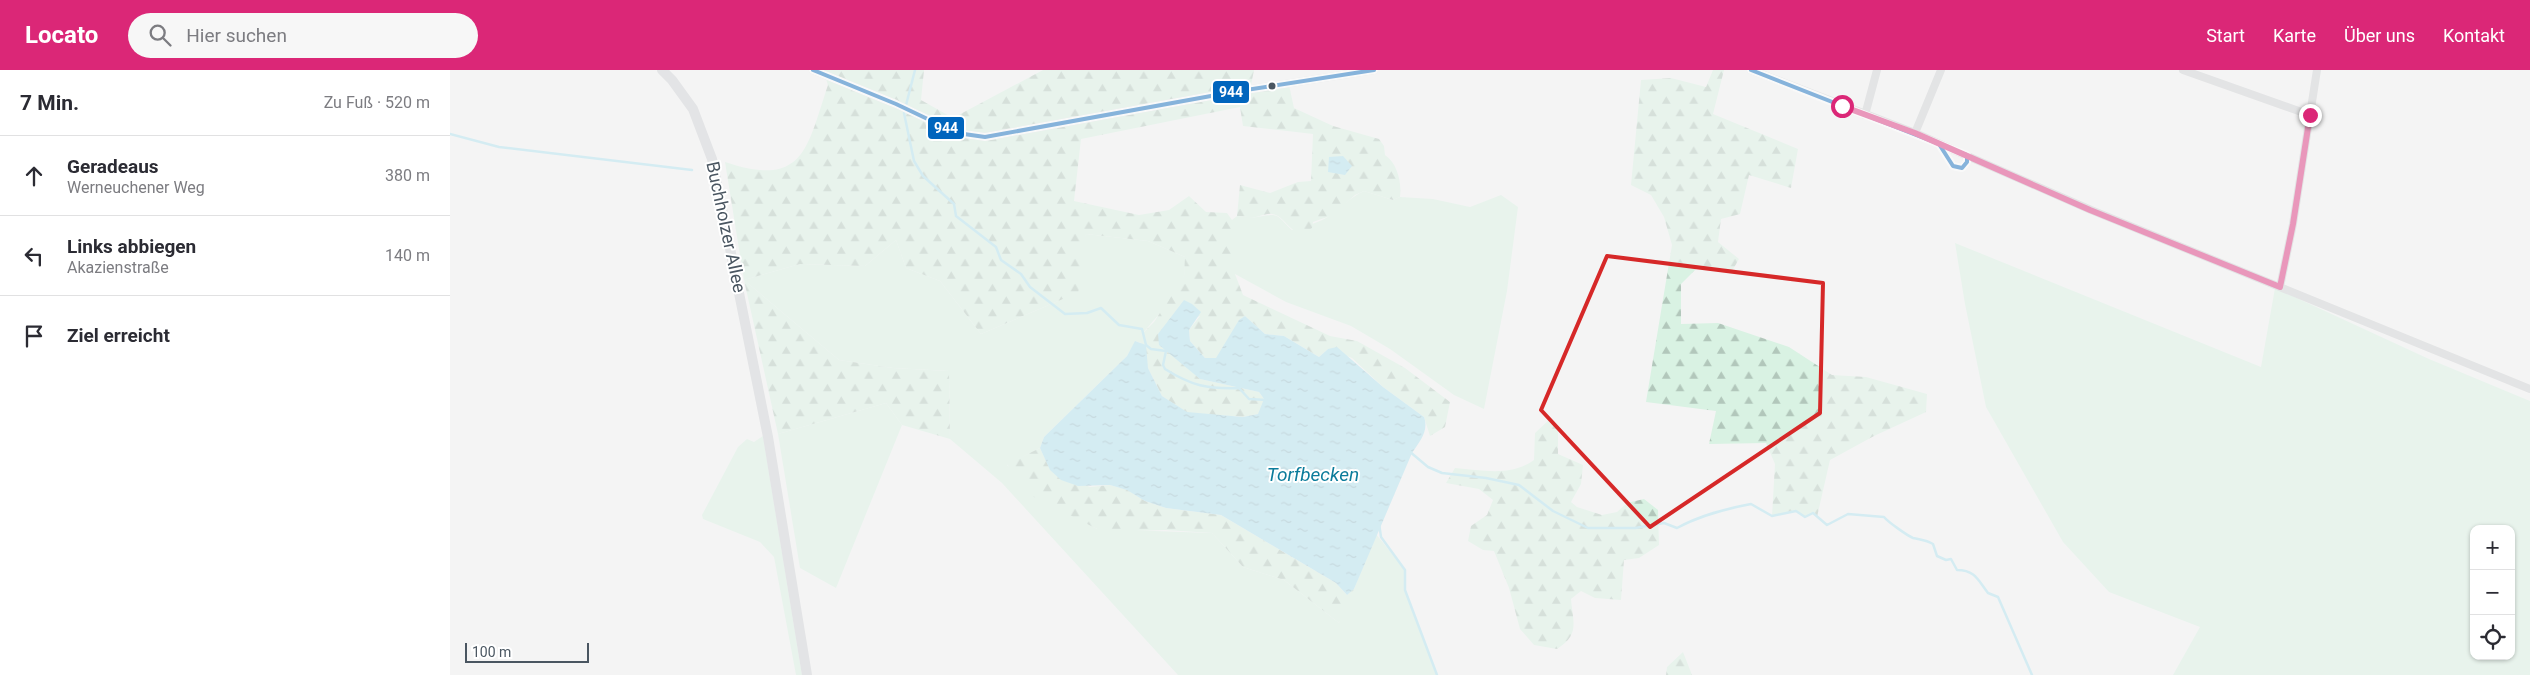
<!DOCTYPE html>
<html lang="de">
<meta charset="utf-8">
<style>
:root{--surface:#fff;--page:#f7f7f7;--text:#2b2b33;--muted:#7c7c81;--line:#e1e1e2;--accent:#db2777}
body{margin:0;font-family:Roboto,sans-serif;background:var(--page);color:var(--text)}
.controls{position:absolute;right:15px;bottom:15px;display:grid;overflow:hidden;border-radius:10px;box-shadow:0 1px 4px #0004}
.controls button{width:45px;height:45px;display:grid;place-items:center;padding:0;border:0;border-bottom:1px solid var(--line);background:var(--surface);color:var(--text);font:25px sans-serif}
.scale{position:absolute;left:15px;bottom:12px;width:124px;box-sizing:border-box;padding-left:5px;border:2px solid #4a5661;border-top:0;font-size:14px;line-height:18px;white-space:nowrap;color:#4a5661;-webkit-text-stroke:4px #fff;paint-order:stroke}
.stop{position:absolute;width:15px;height:15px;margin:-11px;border:4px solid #db2777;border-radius:50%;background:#fff}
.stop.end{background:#db2777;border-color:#fff;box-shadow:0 1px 5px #0008}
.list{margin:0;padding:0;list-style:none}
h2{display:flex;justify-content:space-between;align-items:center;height:65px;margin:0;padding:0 20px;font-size:21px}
h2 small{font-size:16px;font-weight:400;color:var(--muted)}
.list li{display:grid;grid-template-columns:32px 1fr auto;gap:15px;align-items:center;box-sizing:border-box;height:80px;padding:0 20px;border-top:1px solid var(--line)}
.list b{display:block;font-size:19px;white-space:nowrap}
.list p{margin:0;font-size:16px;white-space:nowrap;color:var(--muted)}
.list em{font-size:16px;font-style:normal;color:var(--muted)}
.icon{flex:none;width:28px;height:28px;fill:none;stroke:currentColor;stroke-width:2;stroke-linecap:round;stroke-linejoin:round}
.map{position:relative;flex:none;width:2080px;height:605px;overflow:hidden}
header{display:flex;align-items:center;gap:30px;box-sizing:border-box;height:70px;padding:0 25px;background:var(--accent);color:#fff}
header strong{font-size:24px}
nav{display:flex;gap:28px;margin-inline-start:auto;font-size:18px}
.search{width:350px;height:45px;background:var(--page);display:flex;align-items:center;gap:12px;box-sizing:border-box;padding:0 18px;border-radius:28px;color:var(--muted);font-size:19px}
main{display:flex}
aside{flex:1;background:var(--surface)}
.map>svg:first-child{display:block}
.grass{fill:#d9f2e3;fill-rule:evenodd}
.forest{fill:url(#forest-firs)}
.water{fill:url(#water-ripples)}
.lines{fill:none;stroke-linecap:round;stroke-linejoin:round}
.stream{stroke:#aee2f0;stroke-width:2.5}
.street{stroke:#ced0d2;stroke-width:8}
.secondary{stroke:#ced0d4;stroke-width:10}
.bus-1-casing{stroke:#fff;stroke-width:8}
.bus-1{stroke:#0065bd;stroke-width:4}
.route{stroke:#db2777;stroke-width:6}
.marked{fill:none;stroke:#d62828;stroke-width:4;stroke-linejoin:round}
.bus-dot{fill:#4a5661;stroke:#fff;stroke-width:2}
.labels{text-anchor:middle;stroke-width:4;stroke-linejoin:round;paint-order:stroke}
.street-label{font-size:18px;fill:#4a5661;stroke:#fff}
.water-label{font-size:19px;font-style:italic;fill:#0c7c9b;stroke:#fff}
.line-badge{stroke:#fff;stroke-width:2}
.badge-label{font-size:14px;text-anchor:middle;font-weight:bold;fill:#fff}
</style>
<header>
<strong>Locato</strong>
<div class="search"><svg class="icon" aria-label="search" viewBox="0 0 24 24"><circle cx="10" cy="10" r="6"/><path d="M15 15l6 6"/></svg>Hier suchen</div>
<nav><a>Start</a><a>Karte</a><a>Über uns</a><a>Kontakt</a></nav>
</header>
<main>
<aside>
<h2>7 Min.<small>Zu Fuß · 520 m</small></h2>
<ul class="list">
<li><svg class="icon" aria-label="ahead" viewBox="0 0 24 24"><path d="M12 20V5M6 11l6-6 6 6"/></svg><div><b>Geradeaus</b><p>Werneuchener Weg</p></div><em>380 m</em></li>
<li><svg class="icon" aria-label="left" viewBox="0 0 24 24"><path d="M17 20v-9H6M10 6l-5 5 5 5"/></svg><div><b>Links abbiegen</b><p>Akazienstraße</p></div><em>140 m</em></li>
<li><svg class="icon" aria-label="arrive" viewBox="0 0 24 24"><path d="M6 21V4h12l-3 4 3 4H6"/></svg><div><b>Ziel erreicht</b></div></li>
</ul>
</aside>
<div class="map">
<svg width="2080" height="605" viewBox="0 0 2080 605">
<defs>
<pattern id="forest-firs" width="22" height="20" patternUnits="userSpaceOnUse" patternTransform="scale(1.25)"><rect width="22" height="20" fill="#d9f2e3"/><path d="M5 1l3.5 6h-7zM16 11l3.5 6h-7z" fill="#b2c7bb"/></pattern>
<pattern id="water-ripples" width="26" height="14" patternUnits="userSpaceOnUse" patternTransform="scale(1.25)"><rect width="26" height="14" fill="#aee2f0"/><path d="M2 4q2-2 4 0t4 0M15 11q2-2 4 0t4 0" fill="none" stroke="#90bac6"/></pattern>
</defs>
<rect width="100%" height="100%" fill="#f4f4f4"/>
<path class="grass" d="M914,121L943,130L950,127L983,129L1020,137L1051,125L1068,137L1057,221L1034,339L1004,325L940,279L901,256L836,232L785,204L782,196V150L787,146C793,146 801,148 807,147C830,143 825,144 842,160C852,156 866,154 876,148C889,140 900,127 914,121Z
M636,164L698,171L735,187C735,193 735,201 734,206C724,235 691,259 677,286L594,367L590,378L557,395L618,443L647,459L762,463L793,497L834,510L889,553L897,525L904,519L926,464L955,500V520L987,605H728L552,413L500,369L499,301L443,298L389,290L294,210L350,194L415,196L446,170L456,198L490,211L531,264L613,229Z
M1505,173L1811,297L1825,218L1979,289L2080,331V605H1723L1750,557L1659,522L1613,472L1536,337L1515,234ZM2024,459H2061V586H2024Z
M436,333L452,355L386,518L350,498L328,364Z
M313,366L352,605H346L324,487L310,472L253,449L252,445L288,377L297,369L304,372Z"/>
<path class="forest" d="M373,0H474L471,30L503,48L593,0H804L800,20L839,15L844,38L883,56L929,69L934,76L935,85C947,93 952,112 950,127L943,130L914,121L905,125L883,145L863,152L862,158C840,172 838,146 822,144C816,143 812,146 806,147C800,148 793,146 787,146L790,115L820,123L848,112L861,111L863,64L793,56L790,37L631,69L624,131L689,145L719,140L739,126L756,142L777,143L782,150L785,204L793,225L880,266L907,271L955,298L1000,332L995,357L980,366L974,347L933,317L902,288L878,279L869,287L834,266L815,264L795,246L766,289L755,288L740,271L739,260L750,246L708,264L750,309L809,322L814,329L812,339L808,344L793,347L737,343L712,326L698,298L691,273L685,271L704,252L734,206L735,187L698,171L636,164L627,233L613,229L531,264L490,211L456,198L446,170L415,196L350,194L294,210L389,290L443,298L499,301L500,369L452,355L436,333L328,364L294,210L275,92C355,119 357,77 378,15Z
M1263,0H1274L1263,44L1348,79L1341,118L1299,105L1290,144L1271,149L1268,172L1289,189L1282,201L1272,198L1246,199L1231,214V254L1268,253L1339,277L1382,305L1416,307L1477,324L1476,342L1424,366L1380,390L1367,447L1363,443L1355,447L1346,441L1322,446L1325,394L1316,373L1259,374L1266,341L1196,332L1222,175L1214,147L1201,125L1181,115L1191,10L1221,8L1256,17Z
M1100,349L1108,358V384L1133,395L1131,414L1121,432L1127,437L1152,445L1167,442L1177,433L1194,429L1208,440L1209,475L1189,488L1174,490L1171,530L1145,528L1131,521L1121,529C1123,553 1130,564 1107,579L1084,575L1070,559L1059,518L1044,481L1033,480L1018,471L1021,456L1037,445L1043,430L1029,419L996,413L1005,398C1033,400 1060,407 1084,390L1085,363Z
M590,378L600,399L640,417L660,415L678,420L695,431L716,438L771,445L886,513L897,525L904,519L889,553L834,510L793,497L762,463L715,460L653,462L578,424L557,394Z
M1233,582L1242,605H1216L1217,597Z"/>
<path class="water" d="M893,86L902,96L895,105L878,102L879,87Z
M734,230L742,234L751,242L739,260L740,271L755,288H766L789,250L795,246L815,264L834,266L869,287L878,279L887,277L933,317L974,347C979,361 970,371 962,383L904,519L897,525L886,513L771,445L716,438L695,431L677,420L660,415L628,416L611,410L600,400L590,378L594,367L677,286L685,271L696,275L698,298L712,326L737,342L793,347L808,344L814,329L809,322L750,309L709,275L708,264Z"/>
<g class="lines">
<path class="stream" d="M465,0L454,43L464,91L473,106L504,134L506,146L546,177L551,190L571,204L580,217L615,244L637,243L651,238L669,255L692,259L696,275L701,279L716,281L713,295L715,299C742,316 757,319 789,318L799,329L816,330
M0,64L49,77L242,100
M959,381L978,397L992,403L1036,408L1069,415L1103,441L1138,458H1185L1214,453L1227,458C1251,445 1275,439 1301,434L1322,446L1346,441L1355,447L1363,443L1377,455L1398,444L1434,447C1438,452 1458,466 1463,468C1471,470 1476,470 1483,474L1487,486L1496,490L1501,489L1507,500C1525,500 1528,510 1538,523L1548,527L1582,605
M929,453L931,467L955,500V520L987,605"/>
<path class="street" d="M363,0L446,34L507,63L535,67L783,22L924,0
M1301,0L1465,63L1641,140L2080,319
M1733,0L1860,45
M1415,45L1427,0
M1465,63L1491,0
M1830,217L1843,154L1867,0"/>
<path class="secondary" d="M212,0L222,10L243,39L262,89L318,367L357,605"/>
<defs>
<path id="bus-1" d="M363,0L446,34L507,63L535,67L783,22L924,0
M1301,0L1517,85V92L1512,98L1503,96L1489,74Z"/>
</defs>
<use href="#bus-1" class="bus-1-casing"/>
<use href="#bus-1" class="bus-1"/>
</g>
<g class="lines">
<path class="route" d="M1392,36L1465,63L1640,140L1830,217L1843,154L1860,45"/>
</g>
<path d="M0 0H2080V605H0ZM1157,186L1373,213L1370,343L1200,457L1091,340Z" fill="#f4f4f4" fill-opacity=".55" fill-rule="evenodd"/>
<path class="marked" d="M1157,186L1373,213L1370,343L1200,457L1091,340Z"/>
<circle class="bus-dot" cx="822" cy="16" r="4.5"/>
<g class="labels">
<g class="street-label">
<text transform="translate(276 157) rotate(78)" y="6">Buchholzer Allee</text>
</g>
<g class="water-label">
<text x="863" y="411">Torfbecken</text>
</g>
</g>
<g class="line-badge">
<rect x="762" y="10" width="38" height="24" rx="5" fill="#0065bd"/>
<rect x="477" y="46" width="38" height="24" rx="5" fill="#0065bd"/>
</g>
<g class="badge-label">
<text x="781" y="27">944</text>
<text x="496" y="63">944</text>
</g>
</svg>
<div class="controls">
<button>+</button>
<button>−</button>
<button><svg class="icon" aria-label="locate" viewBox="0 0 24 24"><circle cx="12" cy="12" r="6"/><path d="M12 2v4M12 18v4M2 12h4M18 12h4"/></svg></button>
</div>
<div class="scale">100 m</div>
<div class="stop" style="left:1392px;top:36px"></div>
<div class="stop end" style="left:1860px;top:45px"></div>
</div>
</main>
